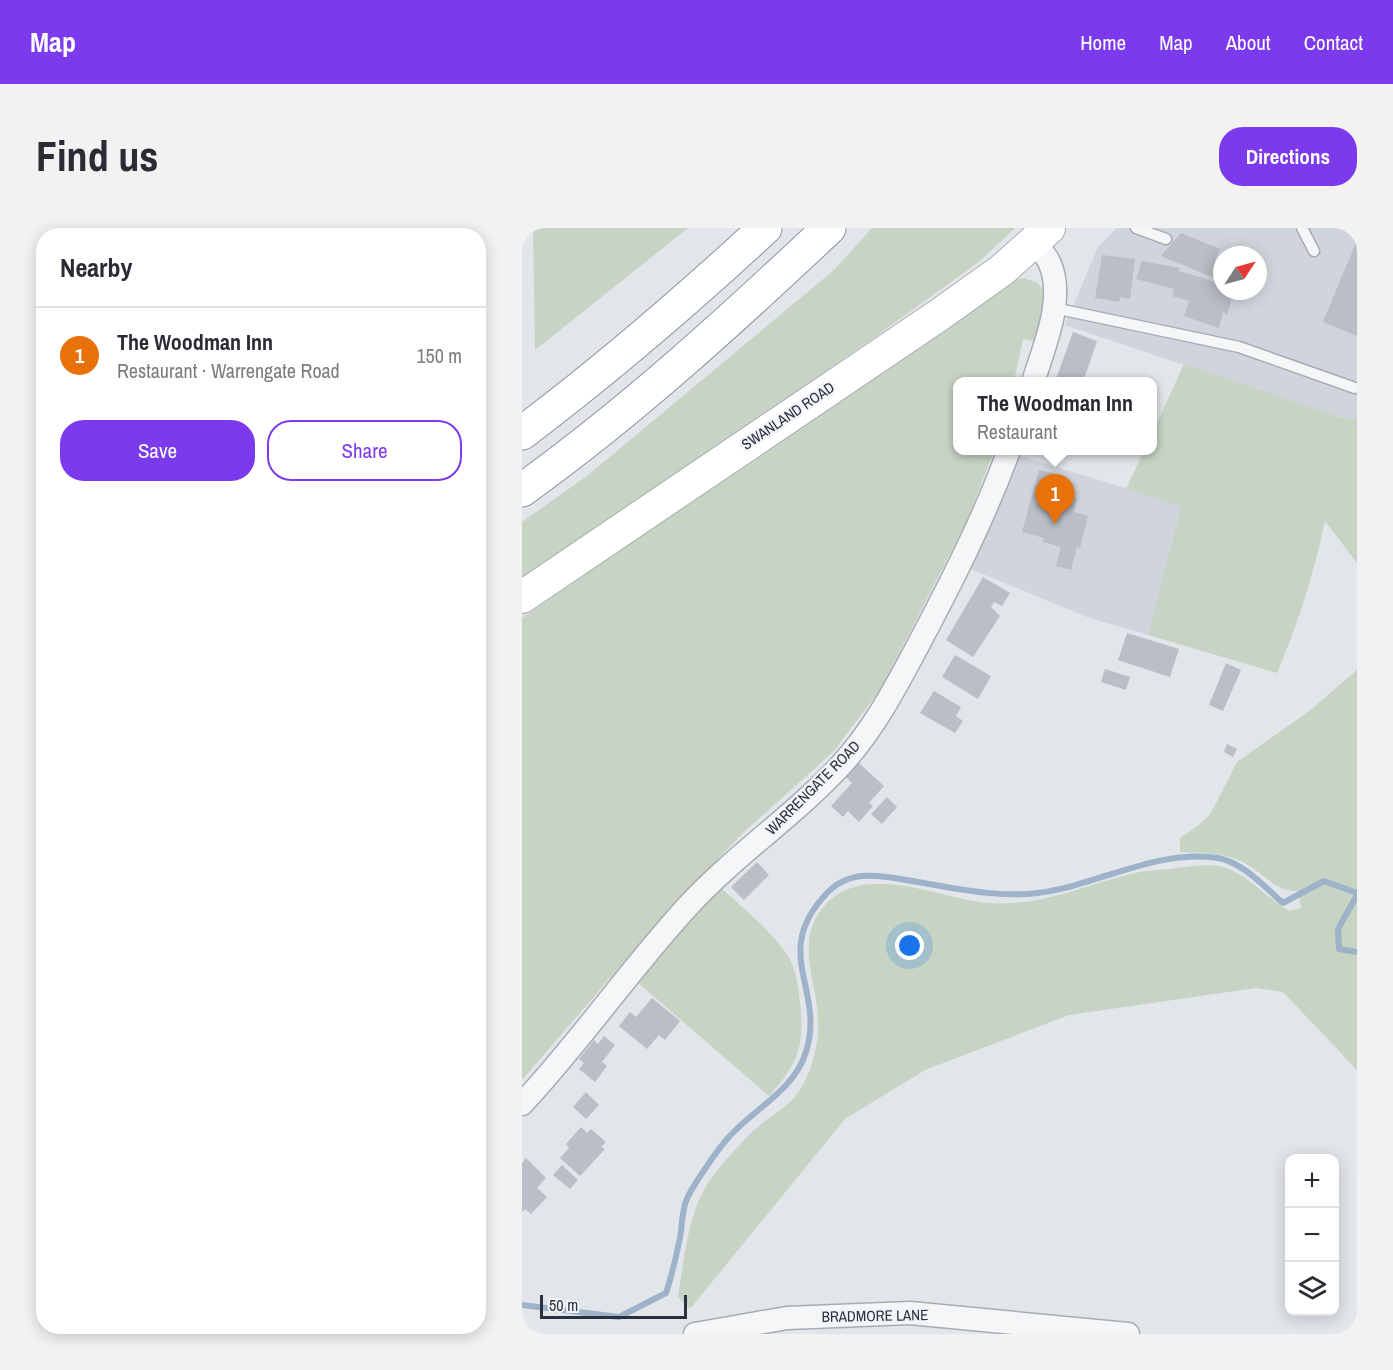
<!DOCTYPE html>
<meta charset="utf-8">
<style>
:root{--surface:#fff;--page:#f2f2f3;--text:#2b2b33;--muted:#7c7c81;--line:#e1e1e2;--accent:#7c3aed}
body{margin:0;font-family:"Archivo Narrow",sans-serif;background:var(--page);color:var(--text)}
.controls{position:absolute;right:18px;bottom:18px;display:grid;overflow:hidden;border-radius:12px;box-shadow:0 3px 15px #0003}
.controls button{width:54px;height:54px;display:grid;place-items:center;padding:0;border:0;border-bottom:2px solid var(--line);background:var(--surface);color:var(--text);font:30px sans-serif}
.compass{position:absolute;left:691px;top:18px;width:54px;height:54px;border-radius:50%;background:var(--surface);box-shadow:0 3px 15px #0003;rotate:54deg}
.scale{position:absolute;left:18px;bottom:15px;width:147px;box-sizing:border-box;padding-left:6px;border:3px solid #2a3242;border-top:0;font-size:16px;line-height:21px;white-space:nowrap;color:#2a3242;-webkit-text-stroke:4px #f2f4f7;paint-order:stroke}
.you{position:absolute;left:388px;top:718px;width:21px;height:21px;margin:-15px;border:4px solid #fff;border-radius:50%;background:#1a73e8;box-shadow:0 0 0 9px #1a73e833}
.badge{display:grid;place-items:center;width:39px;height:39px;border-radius:50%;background:var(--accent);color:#fff;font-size:20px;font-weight:700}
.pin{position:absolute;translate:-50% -50px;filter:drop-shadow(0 2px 3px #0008)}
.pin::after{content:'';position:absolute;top:32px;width:21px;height:18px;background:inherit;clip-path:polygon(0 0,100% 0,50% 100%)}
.popup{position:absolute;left:431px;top:149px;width:204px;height:78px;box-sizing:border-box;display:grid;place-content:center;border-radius:12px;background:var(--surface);filter:drop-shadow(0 2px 4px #0005);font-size:20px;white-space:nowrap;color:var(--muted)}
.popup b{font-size:22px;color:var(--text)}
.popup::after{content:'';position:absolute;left:50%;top:100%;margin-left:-12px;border:12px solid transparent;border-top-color:var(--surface)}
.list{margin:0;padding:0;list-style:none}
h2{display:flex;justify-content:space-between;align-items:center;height:78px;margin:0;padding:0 24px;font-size:26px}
h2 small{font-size:20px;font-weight:400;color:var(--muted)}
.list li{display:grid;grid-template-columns:39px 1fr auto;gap:18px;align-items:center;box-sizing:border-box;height:96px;padding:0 24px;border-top:2px solid var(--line)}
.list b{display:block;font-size:22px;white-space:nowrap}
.list p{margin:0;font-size:20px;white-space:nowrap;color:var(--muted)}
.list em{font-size:20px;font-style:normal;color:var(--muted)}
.actions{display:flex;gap:12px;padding:18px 24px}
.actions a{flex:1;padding:14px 0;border:2px solid var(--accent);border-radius:24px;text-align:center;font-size:21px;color:var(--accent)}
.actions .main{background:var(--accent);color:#fff}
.icon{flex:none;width:33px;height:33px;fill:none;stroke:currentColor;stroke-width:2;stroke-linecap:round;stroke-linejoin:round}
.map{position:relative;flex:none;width:835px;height:1106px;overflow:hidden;border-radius:24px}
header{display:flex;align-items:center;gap:36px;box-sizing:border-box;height:84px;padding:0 30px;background:var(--accent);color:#fff}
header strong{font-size:28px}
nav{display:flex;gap:33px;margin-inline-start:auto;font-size:21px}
.intro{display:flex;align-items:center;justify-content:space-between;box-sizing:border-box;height:144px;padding:0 36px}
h1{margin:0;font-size:42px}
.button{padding:15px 27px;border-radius:24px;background:var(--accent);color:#fff;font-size:21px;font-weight:700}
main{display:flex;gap:36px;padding:0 36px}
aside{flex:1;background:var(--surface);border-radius:24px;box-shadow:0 3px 15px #0003}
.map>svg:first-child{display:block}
.built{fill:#d0d4dc;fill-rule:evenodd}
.green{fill:#c7d4c3}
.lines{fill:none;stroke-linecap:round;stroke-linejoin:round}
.stream{stroke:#9eb2c9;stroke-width:6}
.building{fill:#b9bec7}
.lane-casing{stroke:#a7acb4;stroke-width:13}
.street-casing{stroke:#a7acb4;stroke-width:25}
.secondary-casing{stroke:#a7acb4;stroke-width:34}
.highway-casing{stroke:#8a92a1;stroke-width:35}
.lane{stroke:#f5f6f8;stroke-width:10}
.street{stroke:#f5f6f8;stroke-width:22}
.secondary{stroke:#fff;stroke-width:32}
.highway{stroke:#fff;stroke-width:33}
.labels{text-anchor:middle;stroke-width:5;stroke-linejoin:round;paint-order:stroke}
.street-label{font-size:15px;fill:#2a3242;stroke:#f2f4f7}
</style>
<header>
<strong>Map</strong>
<nav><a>Home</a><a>Map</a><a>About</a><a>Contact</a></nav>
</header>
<div class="intro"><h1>Find us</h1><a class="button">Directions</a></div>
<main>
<aside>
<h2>Nearby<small></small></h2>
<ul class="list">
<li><span class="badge" style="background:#e8710a">1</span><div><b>The Woodman Inn</b><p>Restaurant · Warrengate Road</p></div><em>150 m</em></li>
</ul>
<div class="actions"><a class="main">Save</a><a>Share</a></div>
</aside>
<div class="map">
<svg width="835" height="1106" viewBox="0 0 835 1106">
<rect width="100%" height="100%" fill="#e2e5ea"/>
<path class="built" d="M595,0H835V191H823L543,97L576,19ZM700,27H736V63H700Z
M495,227L659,277L626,407L565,389L446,340L469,298Z"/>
<path class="green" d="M11,0H166L13,122Z
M350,0H493L458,33L353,109L0,354V294L65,248L312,42Z
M502,50L516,55L524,66L519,114L501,111L492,153L436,154V222L472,223L443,297L358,462L311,524L221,605L146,683L0,852V390L490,52Z
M662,136L823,191H835V335L803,293C791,349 777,393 755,445L626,407L659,278L604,261L622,223L630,222L631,204Z
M835,442V842L761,764L734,760L547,787L403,842L323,891L168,1081L156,1069C161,1039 164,1005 175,977C185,950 209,926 228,906C256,879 275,880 289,838C294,823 297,808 296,792C295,751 271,711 304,676C344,633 419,671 466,675C519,679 563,657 613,645C626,642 641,642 655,640C667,639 684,636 697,638C724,643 744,671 768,683L779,680L776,663C754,664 742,646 723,635C702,624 681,625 658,624V610L677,597L689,585L715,534L786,484Z
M199,660C220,679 257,709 269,734C275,746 277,763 278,775C283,818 276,836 247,868L114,753Z"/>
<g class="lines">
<path class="stream" d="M835,667L816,701L817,721L835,724
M0,1077L97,1089L144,1065C150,1047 154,1029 158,1010C160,998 160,984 164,973C169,960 196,921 206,910C231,881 272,863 284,824C304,760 247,725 306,664C330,640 361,648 390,653C431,660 474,670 516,665C577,657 633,621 696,630C720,634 743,659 761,675L802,653L835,665"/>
</g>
<path class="building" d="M659,5L698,21L692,34L698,36L692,50L639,28Z
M835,12V108L801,94Z
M580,27L613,31L608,71L598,69L597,74L573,70Z
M620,33L658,40L657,43L700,56V63H712L705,87L701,84L697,100L662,88L667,73L650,68L652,61L614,51Z
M551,104L575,113L561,154H533Z
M517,242L533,246L530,258L540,260L538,265L555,270L552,284L566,288L558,320L555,319L549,342L534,338L539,319L521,314L522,310L500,304Z
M461,349L488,365L480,378L472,374L469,379L478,388L451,429L424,412Z
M605,405L657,421L648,449L596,432Z
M433,427L469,448L456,471L420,449Z
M704,435L719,442L701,483L687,477Z
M583,441L608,449L604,462L579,454Z
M412,463L439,479L434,488L441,493L433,505L398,485Z
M705,516L715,521L711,529L702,524Z
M337,535L362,558L347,575L351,578L337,594L326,583L321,589L309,578L330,555L324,549Z
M365,569L375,579L360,596L349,586Z
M235,634L247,647L222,672L209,659Z
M130,770L158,793L143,812L137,807L125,821L97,798L108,784L114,789Z
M82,808L93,817L80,834L85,838L73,854L57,841L62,835L57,831L72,812L76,816Z
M64,864L77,877L64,891L51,879Z
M59,899L65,905L69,901L84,914L79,919L83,921L58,948L38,930L47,920L44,916Z
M4,930L24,950L15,960L25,969L9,986L3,981L0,984V935Z
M40,937L56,952L48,961L31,947Z"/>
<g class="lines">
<defs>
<path id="lane" d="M614,0L644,11
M780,0L792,23
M532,80L717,119L833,160"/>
<path id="street" d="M511,154C522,119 543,71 528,36C525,28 517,20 512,13
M0,876C59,813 108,741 166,678C213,627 272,588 319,537C351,502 371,464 393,423C428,357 461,293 487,222
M173,1106L265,1090L388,1085L606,1106"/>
<path id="secondary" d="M0,369L417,87L480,42L527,0"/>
<path id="highway" d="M0,205C85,141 165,72 243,0
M0,262C110,183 209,92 307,0"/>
</defs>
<use href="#lane" class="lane-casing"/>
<use href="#street" class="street-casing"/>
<use href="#secondary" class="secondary-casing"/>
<use href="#highway" class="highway-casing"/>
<use href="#lane" class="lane"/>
<use href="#street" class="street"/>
<use href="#secondary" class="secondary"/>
<use href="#highway" class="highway"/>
</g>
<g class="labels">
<g class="street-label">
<text transform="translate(266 188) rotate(-34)" y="5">SWANLAND ROAD</text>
<text transform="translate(291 560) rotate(-45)" y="5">WARRENGATE ROAD</text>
<text transform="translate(353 1088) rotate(-1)" y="5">BRADMORE LANE</text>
</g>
</g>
</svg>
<div class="controls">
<button>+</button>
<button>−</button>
<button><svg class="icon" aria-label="layers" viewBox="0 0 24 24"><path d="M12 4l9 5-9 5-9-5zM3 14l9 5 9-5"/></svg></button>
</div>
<svg class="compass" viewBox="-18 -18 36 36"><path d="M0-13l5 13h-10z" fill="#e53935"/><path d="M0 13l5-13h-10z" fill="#7c7c81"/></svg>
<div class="scale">50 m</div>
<div class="you"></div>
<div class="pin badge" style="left:533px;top:296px;background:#e8710a">1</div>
<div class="popup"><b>The Woodman Inn</b>Restaurant</div>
</div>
</main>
